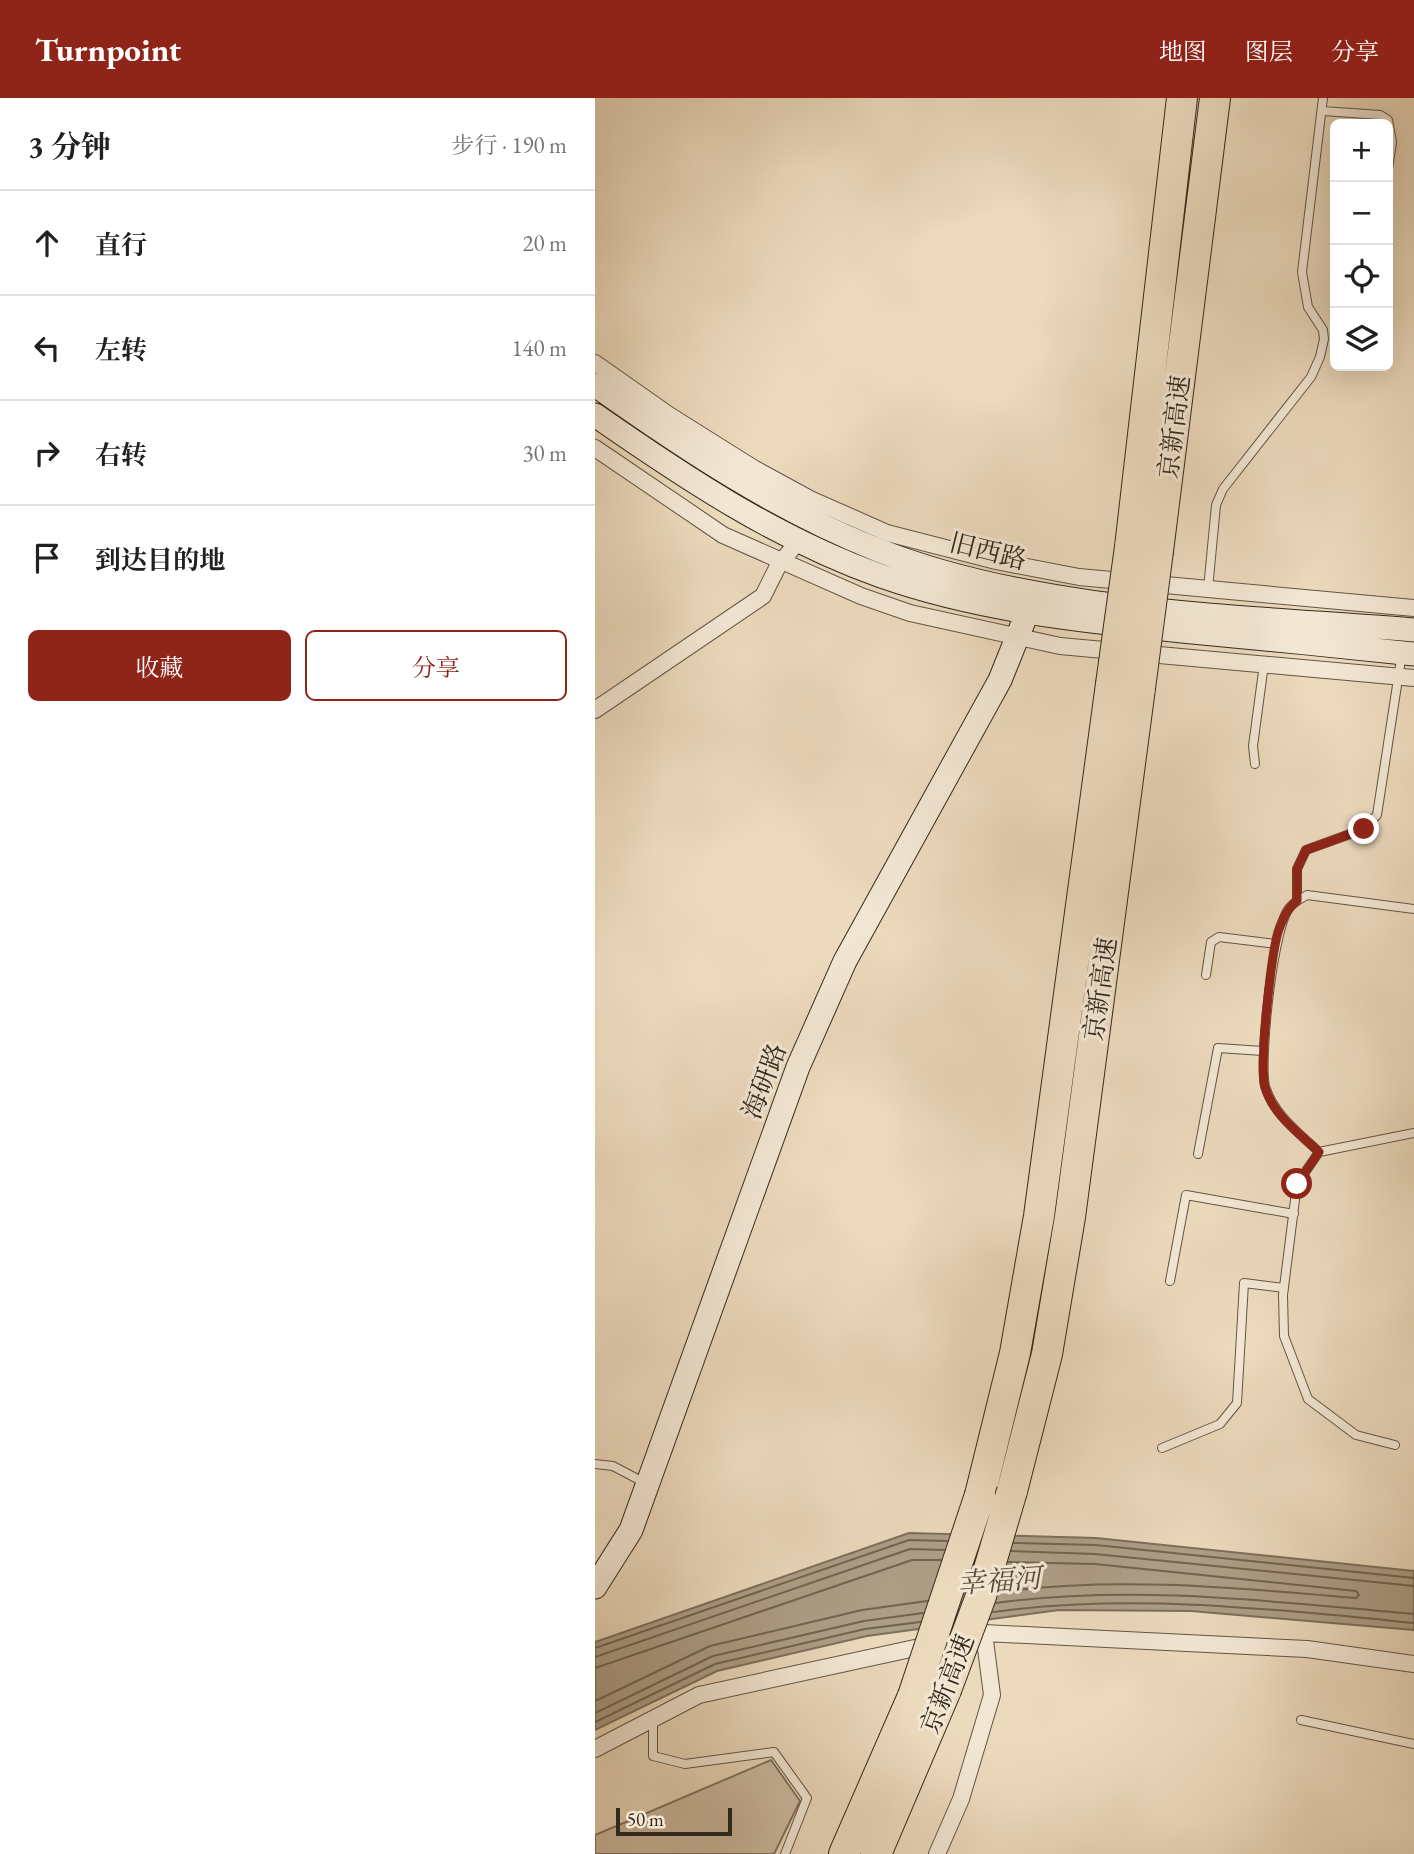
<!DOCTYPE html>
<html lang="zh">
<meta charset="utf-8">
<style>
:root{--surface:#fff;--page:#f6f6f6;--text:#202124;--muted:#757577;--line:#e0e0e0;--accent:#8f2418}
body{margin:0;font-family:"EB Garamond","Noto Serif SC",serif;background:var(--page);color:var(--text)}
.controls{position:absolute;right:21px;top:21px;display:grid;overflow:hidden;border-radius:10px;box-shadow:0 7px 28px #0002}
.controls button{width:63px;height:63px;display:grid;place-items:center;padding:0;border:0;border-bottom:2px solid var(--line);background:var(--surface);color:var(--text);font:35px sans-serif}
.scale{position:absolute;left:21px;bottom:18px;width:116px;box-sizing:border-box;padding-left:7px;border:4px solid #33291c;border-top:0;font-size:19px;line-height:24px;white-space:nowrap;color:#33291c;-webkit-text-stroke:5px #f3e7d4;paint-order:stroke}
.stop{position:absolute;width:21px;height:21px;margin:-16px;border:5px solid #8f2418;border-radius:50%;background:#fff}
.stop.end{background:#8f2418;border-color:#fff;box-shadow:0 2px 7px #0008}
.list{margin:0;padding:0;list-style:none}
h2{display:flex;justify-content:space-between;align-items:center;height:91px;margin:0;padding:0 28px;font-size:30px}
h2 small{font-size:23px;font-weight:400;color:var(--muted)}
.list li{display:grid;grid-template-columns:46px 1fr auto;gap:21px;align-items:center;box-sizing:border-box;height:105px;padding:0 28px;border-top:2px solid var(--line)}
.list b{display:block;font-size:26px;white-space:nowrap}
.list em{font-size:23px;font-style:normal;color:var(--muted)}
.actions{display:flex;gap:14px;padding:21px 28px}
.actions a{flex:1;padding:16px 0;border:2px solid var(--accent);border-radius:10px;text-align:center;font-size:24px;color:var(--accent)}
.actions .main{background:var(--accent);color:#fff}
.icon{flex:none;width:38px;height:38px;fill:none;stroke:currentColor;stroke-width:2;stroke-linecap:round;stroke-linejoin:round}
.map{position:relative;flex:none;width:819px;height:1756px;overflow:hidden}
header{display:flex;align-items:center;gap:42px;box-sizing:border-box;height:98px;padding:0 35px;background:var(--accent);color:#fff}
header strong{font-size:33px}
nav{display:flex;gap:38px;margin-inline-start:auto;font-size:24px}
main{display:flex}
aside{flex:1;background:var(--surface)}
.map>svg:first-child{display:block}
.green{fill:#cdbca2;stroke:#80725f;stroke-width:2}
.water{fill:#ad9e86;stroke:#7c6f5c;stroke-width:2}
.lines{fill:none;stroke-linecap:round;stroke-linejoin:round}
.shore{stroke:#706451;stroke-width:2}
.lane-casing{stroke:#615544;stroke-width:10}
.street-casing{stroke:#615544;stroke-width:18}
.secondary-casing{stroke:#33291c;stroke-width:25}
.highway-casing{stroke:#33291c;stroke-width:32}
.lane{stroke:#f3e7d4;stroke-width:8}
.street{stroke:#f3e7d4;stroke-width:16}
.secondary{stroke:#f3e7d4;stroke-width:23}
.highway{stroke:#ecdabd;stroke-width:30}
.highway-bridge-casing{stroke:#33291c;stroke-width:32;stroke-linecap:butt}
.highway-bridge{stroke:#ecdabd;stroke-width:30}
.route{stroke:#8f2418;stroke-width:9}
.labels{text-anchor:middle;stroke-width:6;stroke-linejoin:round;paint-order:stroke}
.street-label{font-size:26px;fill:#33291c;stroke:#f3e7d4}
.water-label{font-size:28px;font-style:italic;fill:#584c3c;stroke:#f3e7d4}
</style>
<header>
<strong>Turnpoint</strong>
<nav><a>地图</a><a>图层</a><a>分享</a></nav>
</header>
<main>
<aside>
<h2>3 分钟<small>步行 · 190 m</small></h2>
<ul class="list">
<li><svg class="icon" aria-label="ahead" viewBox="0 0 24 24"><path d="M12 20V5M6 11l6-6 6 6"/></svg><div><b>直行</b></div><em>20 m</em></li>
<li><svg class="icon" aria-label="left" viewBox="0 0 24 24"><path d="M17 20v-9H6M10 6l-5 5 5 5"/></svg><div><b>左转</b></div><em>140 m</em></li>
<li><svg class="icon" aria-label="right" viewBox="0 0 24 24"><path d="M7 20v-9h11M14 6l5 5-5 5"/></svg><div><b>右转</b></div><em>30 m</em></li>
<li><svg class="icon" aria-label="arrive" viewBox="0 0 24 24"><path d="M6 21V4h12l-3 4 3 4H6"/></svg><div><b>到达目的地</b></div></li>
</ul>
<div class="actions"><a class="main">收藏</a><a>分享</a></div>
</aside>
<div class="map">
<svg width="819" height="1756" viewBox="0 0 819 1756">
<rect width="100%" height="100%" fill="#ecdabd"/>
<filter id="stains"><feTurbulence type="fractalNoise" baseFrequency=".00286" numOctaves="4"/><feColorMatrix values="0 0 0 0 .2 0 0 0 0 .09 0 0 0 0 .02 0 0 0 .5 -.17"/></filter>
<radialGradient id="worn" r=".72"><stop offset=".6" stop-color="#630" stop-opacity="0"/><stop offset="1" stop-color="#630" stop-opacity=".3"/></radialGradient>
<path class="green" d="M176,1662L205,1703L179,1756H0V1737Z"/>
<path class="water" d="M314,1435L501,1440L819,1473V1532L596,1513L464,1512L272,1538L122,1573L0,1632V1544Z"/>
<g class="lines">
<path class="shore" d="M419,1445L501,1447L819,1480
M416,1453L500,1456L819,1488
M405,1494C523,1478 642,1490 761,1500L764,1497L761,1493L500,1466L413,1464
M401,1505C540,1486 680,1504 819,1516
M398,1514C537,1495 679,1511 819,1525
M0,1550L314,1442L352,1443
M0,1559L315,1451L349,1452
M0,1570L317,1462H346
M0,1603L115,1548L267,1512L332,1503
M0,1615L118,1558L269,1523L328,1515
M0,1624L120,1566L270,1531L325,1524"/>
<defs>
<path id="lane" d="M728,13L785,17L793,22L797,44L793,71
M613,491L621,407L628,391L716,279L725,259L729,241L728,232L713,209L707,174L728,0
M660,666L658,648L669,566
M702,803V771L711,752L769,731L782,717L807,555
M611,877L616,844L624,839L681,846
M724,1054C704,1035 678,1016 670,988C664,963 678,827 695,809C699,804 707,800 712,797L819,811
M603,1056L623,950L668,953
M575,1183L591,1097L699,1116
M800,1347L761,1337L713,1301L689,1238L688,1197L702,1086L724,1054L819,1035
M567,1350L625,1326L642,1305L649,1185L689,1190
M0,1366L18,1368L52,1386
M58,1622V1658L90,1666L179,1654L212,1700L190,1756
M706,1622L819,1646"/>
<path id="street" d="M0,265L74,317L160,371L215,401L292,435L401,463L484,479L819,510
M0,350L128,437L266,498L315,515L465,548L819,580
M0,612L168,498L183,468L205,441
M0,1651L104,1597L389,1535L712,1551L819,1566
M342,1756L366,1701L397,1597L389,1535"/>
<path id="secondary" d="M0,287C89,350 180,411 283,452C442,515 648,518 819,532
M0,317C89,379 182,441 286,478C383,512 485,523 587,533C664,540 742,548 819,556
M0,1489L36,1432L203,969L250,863L405,582L432,515"/>
<path id="highway" d="M535,449L587,0
M563,453L620,0
M417,1393L452,1256L475,1119L545,590
M385,1397L420,1255L444,1118L516,586
M249,1756L318,1598
M281,1756L351,1592"/>
</defs>
<use href="#lane" class="lane-casing"/>
<use href="#street" class="street-casing"/>
<use href="#secondary" class="secondary-casing"/>
<use href="#highway" class="highway-casing"/>
<use href="#lane" class="lane"/>
<use href="#street" class="street"/>
<use href="#secondary" class="secondary"/>
<use href="#highway" class="highway"/>
<defs>
<path id="highway-bridge" d="M516,586L535,449
M545,590L563,453
M351,1592L386,1498L417,1393
M318,1598L385,1397"/>
</defs>
<use href="#highway-bridge" class="highway-bridge-casing"/>
<use href="#highway-bridge" class="highway-bridge"/>
</g>
<g class="lines">
<path class="route" d="M702,1086L724,1054C704,1035 678,1017 670,989C664,966 676,859 683,834C687,822 692,810 702,803V771L711,752L769,731"/>
</g>
<g class="labels">
<g class="street-label">
<text transform="translate(579 329) rotate(-83)" y="9">京新高速</text>
<text transform="translate(393 453) rotate(14)" y="9">旧西路</text>
<text transform="translate(505 891) rotate(-82)" y="9">京新高速</text>
<text transform="translate(169 983) rotate(-69)" y="9">海研路</text>
<text transform="translate(352 1586) rotate(-69)" y="9">京新高速</text>
</g>
<g class="water-label">
<text transform="translate(404 1482) rotate(-4)" y="10">幸福河</text>
</g>
</g>
<rect width="100%" height="100%" filter="url(#stains)"/>
<rect width="100%" height="100%" fill="url(#worn)"/>
</svg>
<div class="controls">
<button>+</button>
<button>−</button>
<button><svg class="icon" aria-label="locate" viewBox="0 0 24 24"><circle cx="12" cy="12" r="6"/><path d="M12 2v4M12 18v4M2 12h4M18 12h4"/></svg></button>
<button><svg class="icon" aria-label="layers" viewBox="0 0 24 24"><path d="M12 4l9 5-9 5-9-5zM3 14l9 5 9-5"/></svg></button>
</div>
<div class="scale">50 m</div>
<div class="stop" style="left:702px;top:1086px"></div>
<div class="stop end" style="left:769px;top:731px"></div>
</div>
</main>
